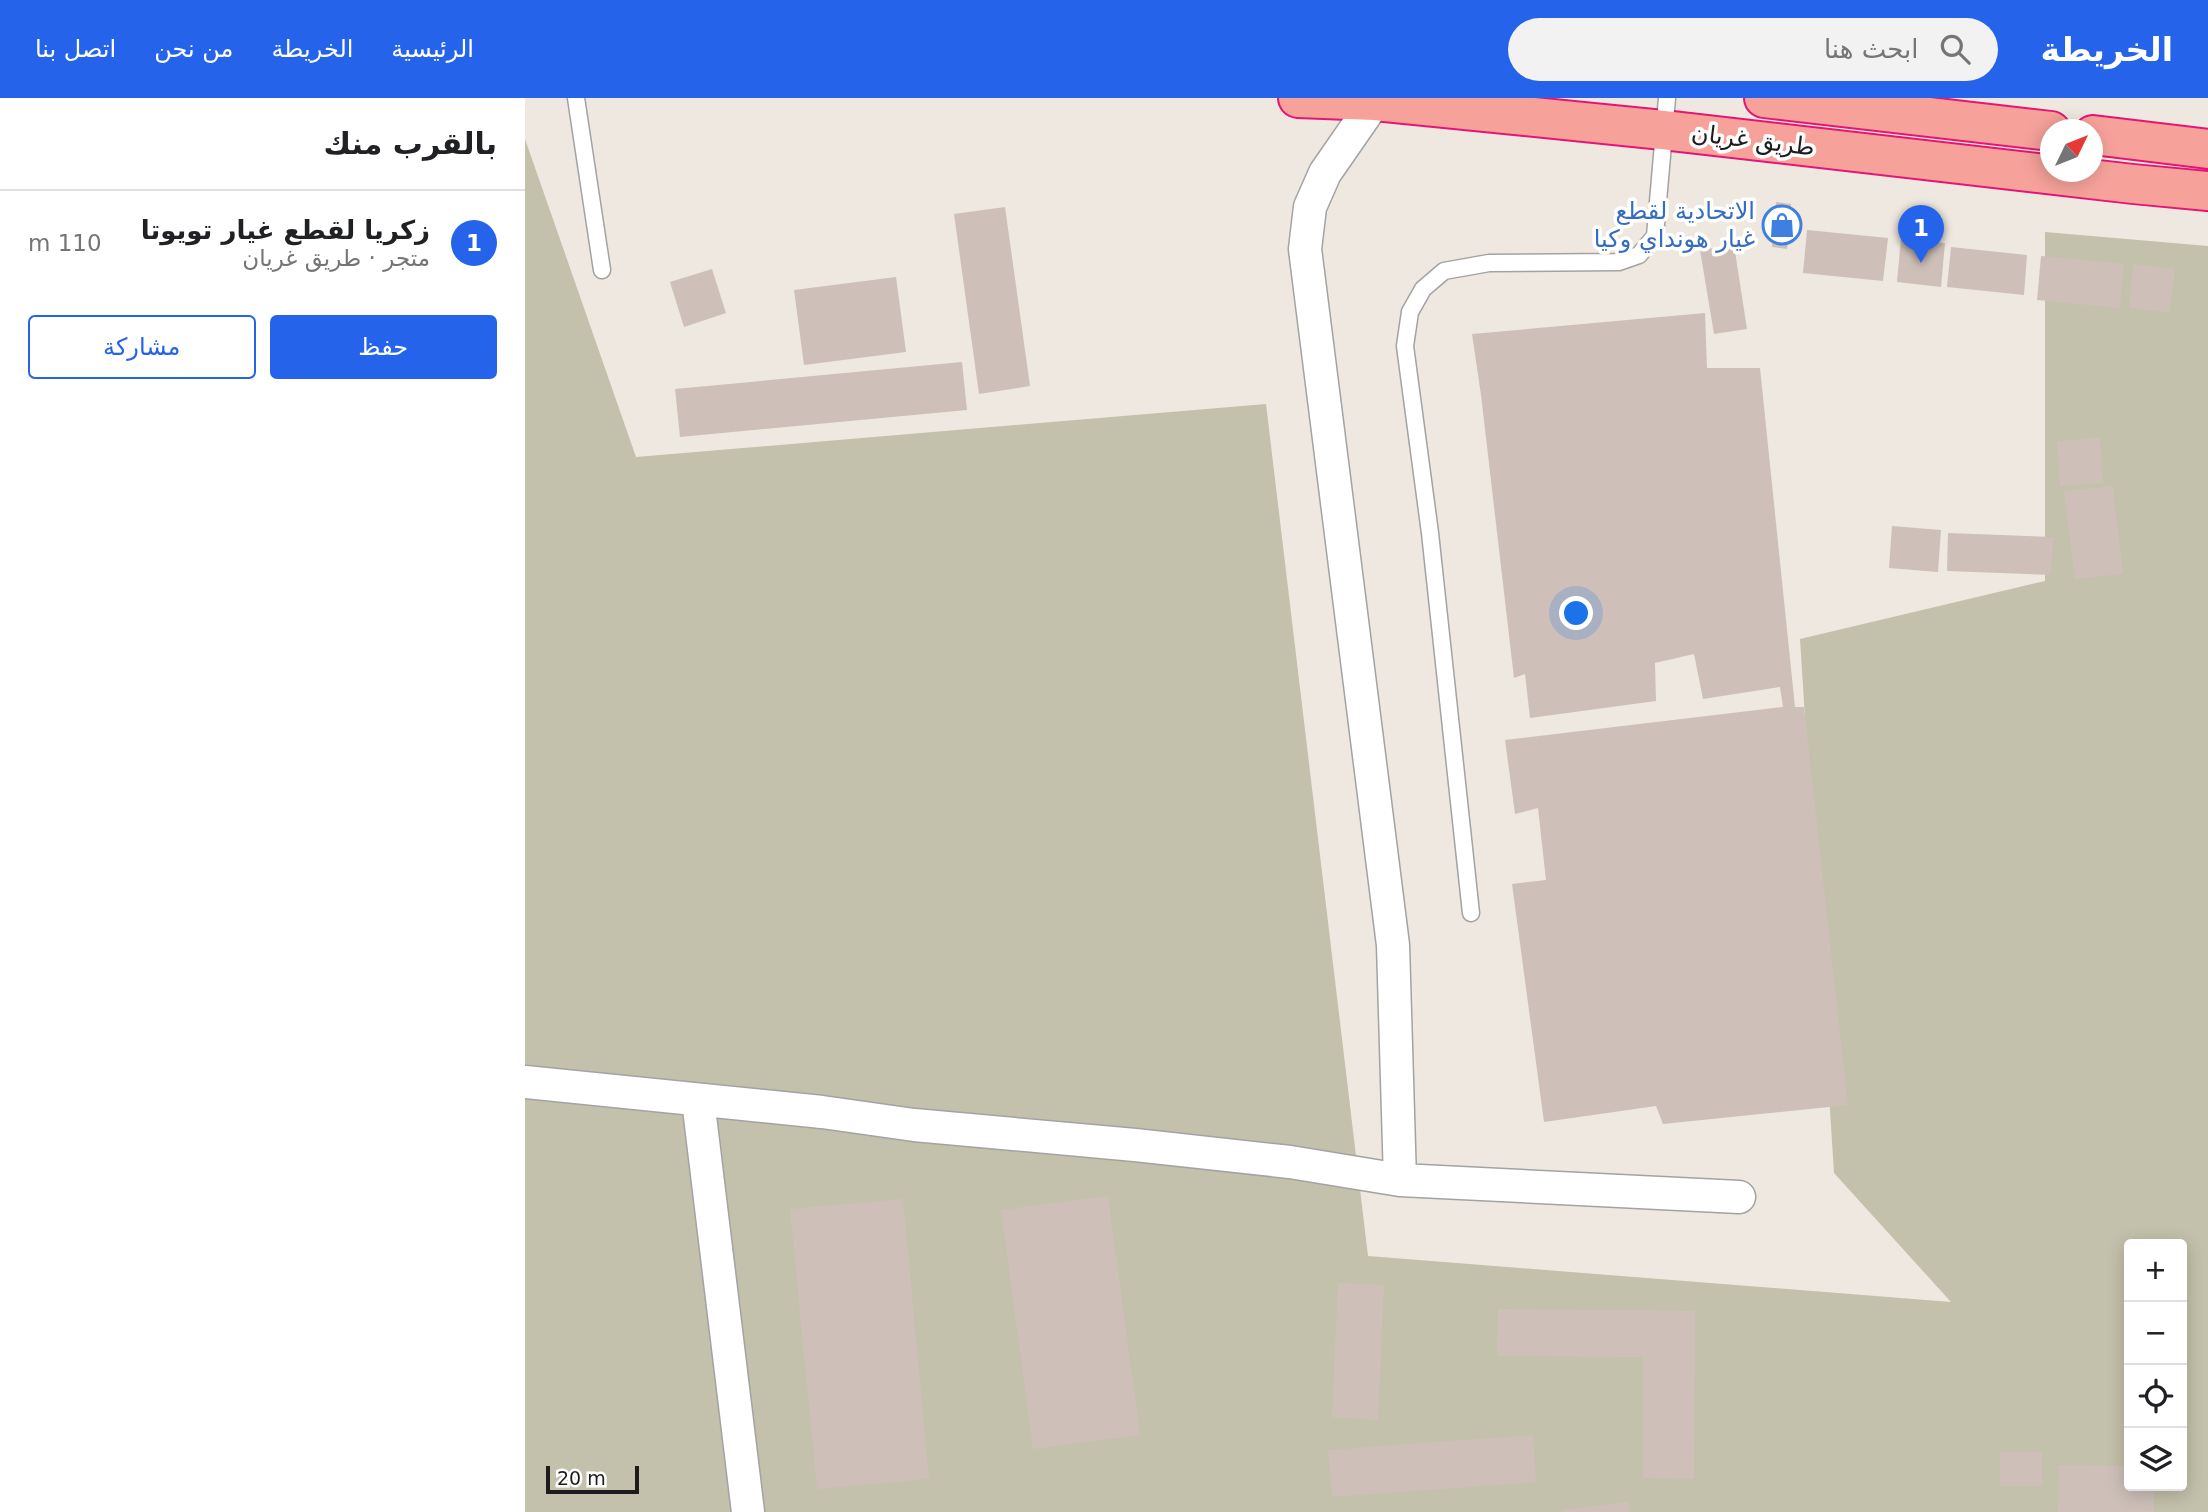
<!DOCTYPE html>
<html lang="ar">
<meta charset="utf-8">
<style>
:root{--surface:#fff;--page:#f2f2f2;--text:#202124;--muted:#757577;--line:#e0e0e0;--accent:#2563eb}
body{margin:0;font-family:"DejaVu Sans","Noto Naskh Arabic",sans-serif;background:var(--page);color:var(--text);direction:rtl}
.controls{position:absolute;right:21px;bottom:21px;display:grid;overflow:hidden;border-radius:7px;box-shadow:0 4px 18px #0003}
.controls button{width:63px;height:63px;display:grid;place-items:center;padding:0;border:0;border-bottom:2px solid var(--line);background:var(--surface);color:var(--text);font:35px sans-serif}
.compass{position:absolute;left:1515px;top:21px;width:63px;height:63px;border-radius:50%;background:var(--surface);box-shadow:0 4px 18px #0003;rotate:47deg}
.scale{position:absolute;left:21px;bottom:18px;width:93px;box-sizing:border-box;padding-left:7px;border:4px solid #1c1c1c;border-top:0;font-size:19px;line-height:24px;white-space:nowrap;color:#1c1c1c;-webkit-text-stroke:5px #fff;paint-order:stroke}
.you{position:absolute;left:1052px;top:516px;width:24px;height:24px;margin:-18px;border:5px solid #fff;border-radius:50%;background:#1a73e8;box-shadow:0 0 0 10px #1a73e833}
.badge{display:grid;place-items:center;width:46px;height:46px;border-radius:50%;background:var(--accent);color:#fff;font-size:23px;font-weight:700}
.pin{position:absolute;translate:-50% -58px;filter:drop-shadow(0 2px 4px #0008)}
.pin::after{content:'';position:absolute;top:37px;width:24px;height:21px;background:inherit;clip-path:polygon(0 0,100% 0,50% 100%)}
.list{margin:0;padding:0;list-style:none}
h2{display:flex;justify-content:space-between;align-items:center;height:91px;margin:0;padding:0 28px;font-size:30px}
h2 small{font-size:23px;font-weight:400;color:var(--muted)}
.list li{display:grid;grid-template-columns:46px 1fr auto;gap:21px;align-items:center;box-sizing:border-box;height:105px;padding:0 28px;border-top:2px solid var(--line)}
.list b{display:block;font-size:26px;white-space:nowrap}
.list p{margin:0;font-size:23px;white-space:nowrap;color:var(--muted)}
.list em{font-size:23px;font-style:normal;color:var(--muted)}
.actions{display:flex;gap:14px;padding:21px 28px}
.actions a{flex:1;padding:16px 0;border:2px solid var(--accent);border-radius:7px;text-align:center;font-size:24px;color:var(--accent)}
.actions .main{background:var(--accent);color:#fff}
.icon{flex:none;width:38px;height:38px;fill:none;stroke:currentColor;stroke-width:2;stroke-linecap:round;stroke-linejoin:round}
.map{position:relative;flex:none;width:1683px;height:1414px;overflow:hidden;direction:ltr}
header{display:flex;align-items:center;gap:42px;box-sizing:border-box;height:98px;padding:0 35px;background:var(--accent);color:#fff}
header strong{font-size:33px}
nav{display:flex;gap:38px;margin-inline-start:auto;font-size:24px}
.search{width:490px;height:63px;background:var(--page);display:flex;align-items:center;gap:18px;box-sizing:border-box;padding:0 24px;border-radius:38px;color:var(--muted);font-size:26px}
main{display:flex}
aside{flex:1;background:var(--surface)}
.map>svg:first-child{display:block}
.construction{fill:#c3c0ab;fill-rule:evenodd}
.building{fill:#cec0b9}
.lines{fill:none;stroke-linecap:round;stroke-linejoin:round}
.service-casing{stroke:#a3a3a3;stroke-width:19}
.minor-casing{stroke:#a3a3a3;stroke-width:35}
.trunk-casing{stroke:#e51576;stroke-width:42}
.service{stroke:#fff;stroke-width:16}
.minor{stroke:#fff;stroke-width:32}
.trunk{stroke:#f6a29b;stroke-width:38}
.labels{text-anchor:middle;stroke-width:7;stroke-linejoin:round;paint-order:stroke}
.street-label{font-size:24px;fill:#1c1c1c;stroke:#fff}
.shop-label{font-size:24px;fill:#366cbe;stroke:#fff;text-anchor:end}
</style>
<header>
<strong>الخريطة</strong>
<div class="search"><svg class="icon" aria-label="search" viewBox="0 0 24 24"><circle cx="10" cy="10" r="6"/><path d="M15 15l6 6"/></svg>ابحث هنا</div>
<nav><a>الرئيسية</a><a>الخريطة</a><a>من نحن</a><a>اتصل بنا</a></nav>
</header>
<main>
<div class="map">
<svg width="1683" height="1414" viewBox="0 0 1683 1414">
<rect width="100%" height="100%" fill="#eee8e0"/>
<path class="construction" d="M0,41L111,359L741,306L843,1158L1426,1204L1309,1075L1275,541L1520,483V134L1683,148V1414H0ZM1604,1146H1657V1388H1604Z"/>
<path class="building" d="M1251,104L1266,106L1262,151L1247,149Z
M480,109L505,288L454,296L429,116Z
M1282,132L1363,140L1358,183L1278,175Z
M1376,141L1420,145L1416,189L1372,184Z
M1209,147L1222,231L1189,236L1175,152Z
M1426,149L1502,157L1499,197L1422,189Z
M1516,158L1599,166L1595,210L1512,202Z
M1608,166L1650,171L1645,215L1604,210Z
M187,171L201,215L159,229L145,184Z
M371,179L381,254L279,267L269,192Z
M1180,215L1182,270H1235L1270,609H1279L1323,1007L1138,1026L1131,1008L1019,1024L987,786L1021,782L1013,710L990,716L980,642L1258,609L1255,589L1178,601L1169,556L1130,565L1131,603L1005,620L1000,576L989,580L956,297L947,236Z
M437,264L442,312L155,339L150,291Z
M1575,340L1578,385L1535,388L1532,343Z
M1588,388L1598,476L1550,481L1539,393Z
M1367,428L1416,432L1413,474L1364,470Z
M1423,435L1528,439L1526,477L1422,473Z
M583,1098L615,1337L508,1351L476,1112Z
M378,1101L404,1381L292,1391L265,1111Z
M813,1185L859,1187L853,1322L807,1319Z
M973,1211L1170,1213L1169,1381L1118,1380V1259L972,1258Z
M1008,1337L1011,1384L807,1399L803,1352Z
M1475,1354H1517V1388H1475Z
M1534,1367L1604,1368V1388H1629V1414H1533Z
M1104,1404L1105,1414H1037V1412Z"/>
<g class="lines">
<defs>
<path id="service" d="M51,0L77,172
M946,815L905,435L880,248L885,214L898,191L919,173L964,165L1094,164L1114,157L1130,138L1142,0"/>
<path id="minor" d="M852,0L800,75L785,109L780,151L868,847L875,1082
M0,984L297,1014L389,1027L610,1047L765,1064L875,1082L1214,1099
M173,1002L223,1414"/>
<path id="trunk" d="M773,0L850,3L1138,32L1608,86L1683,93
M1239,0L1526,33
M1568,37L1683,51"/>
</defs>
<use href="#service" class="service-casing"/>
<use href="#minor" class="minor-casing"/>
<use href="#trunk" class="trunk-casing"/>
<use href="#service" class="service"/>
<use href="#minor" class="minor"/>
<use href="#trunk" class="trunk"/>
</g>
<defs>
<symbol id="shop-ring" viewBox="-11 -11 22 22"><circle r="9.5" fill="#fff" stroke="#3f7fe0" stroke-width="1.5"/><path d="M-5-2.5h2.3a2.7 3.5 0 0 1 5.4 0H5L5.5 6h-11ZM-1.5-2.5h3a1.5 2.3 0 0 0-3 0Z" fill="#3f7fe0"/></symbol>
</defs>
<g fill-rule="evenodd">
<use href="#shop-ring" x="1235" y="105" width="44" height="44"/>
</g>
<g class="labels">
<g class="street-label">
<text transform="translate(1228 42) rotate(7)" y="8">طريق غريان</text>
</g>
<g class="shop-label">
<text x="1230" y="121">الاتحادية لقطع<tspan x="1230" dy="28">غيار هونداي وكيا</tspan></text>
</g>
</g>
</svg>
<div class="controls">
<button>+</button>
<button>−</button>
<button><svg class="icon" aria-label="locate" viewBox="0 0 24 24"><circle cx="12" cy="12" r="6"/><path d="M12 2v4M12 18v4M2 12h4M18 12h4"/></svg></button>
<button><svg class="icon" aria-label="layers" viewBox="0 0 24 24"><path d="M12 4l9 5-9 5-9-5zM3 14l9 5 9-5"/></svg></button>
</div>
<svg class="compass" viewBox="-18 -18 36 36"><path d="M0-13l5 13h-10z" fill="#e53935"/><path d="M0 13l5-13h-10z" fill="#757577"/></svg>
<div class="scale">20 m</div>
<div class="you"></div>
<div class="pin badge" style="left:1396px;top:165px">1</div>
</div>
<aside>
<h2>بالقرب منك<small></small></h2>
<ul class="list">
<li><span class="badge">1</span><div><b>زكريا لقطع غيار تويوتا</b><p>متجر · طريق غريان</p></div><em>110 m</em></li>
</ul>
<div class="actions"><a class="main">حفظ</a><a>مشاركة</a></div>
</aside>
</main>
